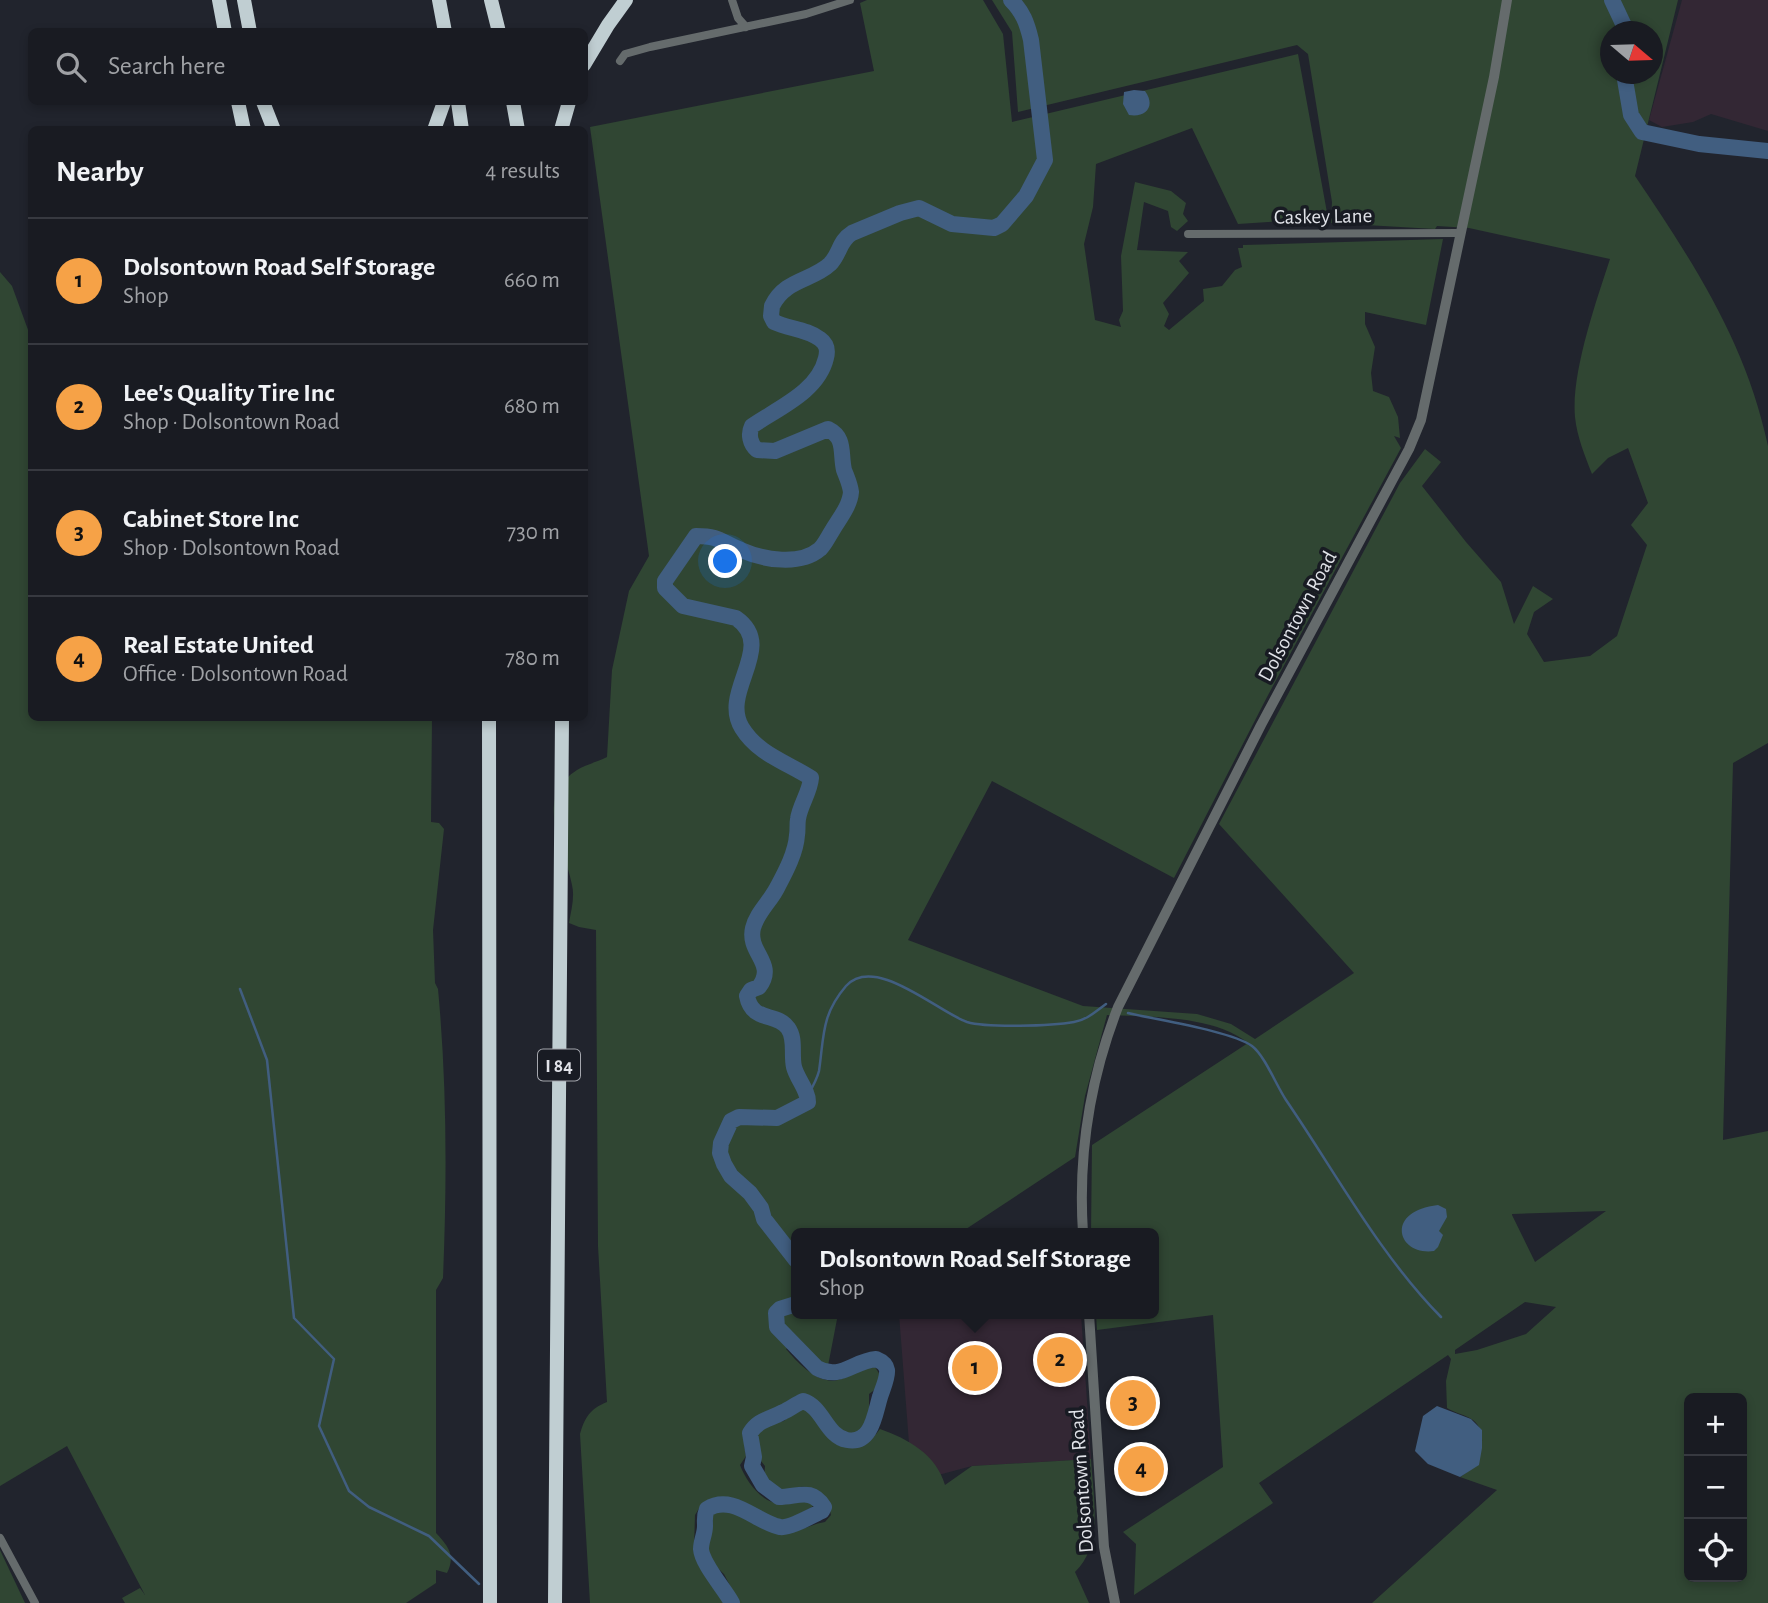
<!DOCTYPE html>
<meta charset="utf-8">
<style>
:root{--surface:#191b22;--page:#22242a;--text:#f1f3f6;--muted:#9fa1a5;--line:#373940;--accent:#f6a247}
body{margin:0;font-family:"Alegreya Sans",sans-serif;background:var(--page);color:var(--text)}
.controls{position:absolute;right:21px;bottom:21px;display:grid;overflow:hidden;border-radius:10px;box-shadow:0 4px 10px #0003}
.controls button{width:63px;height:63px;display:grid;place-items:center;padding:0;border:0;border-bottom:2px solid var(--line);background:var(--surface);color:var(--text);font:35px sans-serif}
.compass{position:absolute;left:1600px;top:21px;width:63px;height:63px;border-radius:50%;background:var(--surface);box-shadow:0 4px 10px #0003;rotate:109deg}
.you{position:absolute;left:726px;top:562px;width:24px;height:24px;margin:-18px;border:5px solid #fff;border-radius:50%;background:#1a73e8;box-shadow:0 0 0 10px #1a73e833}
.badge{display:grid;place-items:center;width:46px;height:46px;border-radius:50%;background:var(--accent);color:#111;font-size:23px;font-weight:700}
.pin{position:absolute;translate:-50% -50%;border:4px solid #fff;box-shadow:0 2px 7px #0006}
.popup{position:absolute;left:791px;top:1228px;width:368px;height:91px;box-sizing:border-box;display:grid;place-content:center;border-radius:10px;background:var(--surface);filter:drop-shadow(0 2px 5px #0005);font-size:23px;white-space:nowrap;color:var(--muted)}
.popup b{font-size:26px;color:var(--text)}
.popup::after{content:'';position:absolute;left:50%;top:100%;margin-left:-14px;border:14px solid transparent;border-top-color:var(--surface)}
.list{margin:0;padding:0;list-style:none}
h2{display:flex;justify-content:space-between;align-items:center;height:91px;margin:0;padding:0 28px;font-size:30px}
h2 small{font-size:23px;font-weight:400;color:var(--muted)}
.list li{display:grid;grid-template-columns:46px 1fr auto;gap:21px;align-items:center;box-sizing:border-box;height:126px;padding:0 28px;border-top:2px solid var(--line)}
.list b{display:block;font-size:26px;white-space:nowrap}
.list p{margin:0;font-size:23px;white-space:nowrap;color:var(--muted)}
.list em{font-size:23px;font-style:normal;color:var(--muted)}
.icon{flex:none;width:38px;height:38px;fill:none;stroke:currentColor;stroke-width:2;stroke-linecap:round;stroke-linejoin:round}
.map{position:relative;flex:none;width:1768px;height:1603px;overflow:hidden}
.search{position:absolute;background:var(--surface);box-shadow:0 4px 10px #0003;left:28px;top:28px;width:560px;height:77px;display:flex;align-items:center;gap:18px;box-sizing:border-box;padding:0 24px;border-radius:10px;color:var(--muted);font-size:26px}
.panel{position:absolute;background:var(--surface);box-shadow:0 4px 10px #0003;left:28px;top:126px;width:560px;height:595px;border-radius:10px}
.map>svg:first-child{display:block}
.commercial{fill:#332734}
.green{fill:#304633;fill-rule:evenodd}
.water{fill:#415e80}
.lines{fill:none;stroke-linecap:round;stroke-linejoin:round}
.stream{stroke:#415e80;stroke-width:2.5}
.river{stroke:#415e80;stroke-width:16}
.minor{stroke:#656b6c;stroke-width:8}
.tertiary{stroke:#656b6c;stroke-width:10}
.motorway{stroke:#c0ced2;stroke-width:14}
.labels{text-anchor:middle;stroke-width:7;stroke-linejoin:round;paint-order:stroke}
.shield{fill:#181b23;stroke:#a5a7ae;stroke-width:2}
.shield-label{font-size:19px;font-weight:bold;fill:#e1e3e9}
.street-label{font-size:21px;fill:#e1e3e9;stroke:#181b23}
</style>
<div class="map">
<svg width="1768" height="1603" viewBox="0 0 1768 1603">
<rect width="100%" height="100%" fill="#21242d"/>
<path class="commercial" d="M1682,0H1768V131L1711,114L1693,122L1662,127L1649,120Z
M899,1314H1081L1091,1459L972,1466L912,1482Z"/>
<path class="green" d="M867,0H983L1003,34L1012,122L1298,54L1328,218L1238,224L1192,128L1096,164L1093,207L1084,244L1095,320L1121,327L1119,320L1123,311L1121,256L1135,182L1171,191L1186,203L1183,214L1188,221L1177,231L1171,227L1168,211L1144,202L1137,250L1188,252L1179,261L1189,273L1163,303L1169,314L1164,326L1169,330L1204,301L1203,289L1222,286L1235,270L1242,267L1238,248H1243V245L1443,239L1426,325L1365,312V324L1375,347L1371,373L1373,391L1389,397L1398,417L1400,438L1394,436L1401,448L1267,697L1174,878L992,781L908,940L1083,1006L1197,1014L1231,1024L1255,1039L1354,973L1219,824L1400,483L1425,449L1441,462L1422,486L1466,542L1501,582L1514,624L1533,586L1553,599L1534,612L1527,634L1544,662L1590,656L1617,636L1647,545L1631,525L1648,503L1628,448L1608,458L1592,474C1585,456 1577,437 1575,417C1571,373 1596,302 1610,259L1469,228L1437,226L1435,229L1331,223L1332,202L1308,54L1297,45L1018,112L1012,32L992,0H1678L1635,176C1693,262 1746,342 1768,446V743L1733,763L1723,1140L1768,1131V1603H1372L1497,1490L1460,1477C1478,1467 1492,1436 1473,1420C1466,1415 1455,1413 1447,1408L1446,1381L1451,1359L1448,1355L1259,1483L1273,1503L1134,1595L1136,1544L1123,1532L1223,1467L1213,1315L1097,1330L1096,1314H1154V1233H1091L1092,1145L1248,1043C1213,1015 1149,1017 1107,1015L1085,1096L1075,1157L960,1233H796V1314H838L827,1371L797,1341L786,1349C797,1362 818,1385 838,1380C851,1377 861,1367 875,1367L880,1375L877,1388L869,1394V1419L866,1429L853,1437L839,1432L811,1397C797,1395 792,1400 780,1406C754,1419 739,1424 746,1456L740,1465C746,1481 762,1504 782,1504C797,1504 797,1497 814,1504L812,1507L782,1523L753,1508L730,1500L714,1499L701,1505L695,1515L694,1548L699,1561L711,1576L724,1603H590L580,1434C585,1417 590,1409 607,1402L598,1246L596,930L579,927L569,923C571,911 575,897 572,885C565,847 532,799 577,770C585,765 597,762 607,757L612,670L629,591L649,556L590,127L874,71L860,3ZM1610,32H1652V74H1610ZM1606,1211L1535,1262L1512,1215V1214ZM1525,1302L1556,1307L1526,1334L1477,1350L1455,1354V1350ZM1689,1398H1742V1577H1689Z
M0,272L12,286L31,338L32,718H432L431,822L439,823L444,829L433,930L435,983L438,989C447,1085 447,1181 443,1278L436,1290V1533C448,1546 456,1555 447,1573L436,1570V1583L406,1603H125L122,1598L140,1588L145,1595L67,1446L0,1486Z
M798,1407L806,1408C827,1434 850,1470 880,1429C908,1439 936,1454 945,1485L972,1466L1091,1459C1093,1496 1104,1544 1075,1572L1089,1603H739L724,1574L709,1560L706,1549L709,1528L708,1518L712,1512C737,1507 754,1528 778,1533C792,1536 810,1524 825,1522L831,1515C829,1501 815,1484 800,1487C794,1488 789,1492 783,1492C775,1491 769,1485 764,1480L765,1466L757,1456L754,1434L763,1426L784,1421Z
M0,1550L25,1603H0Z"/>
<path class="water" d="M1134,90L1145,91C1156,106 1146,118 1129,115L1123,104L1124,92Z
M1438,1205L1446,1209L1447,1217L1439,1231L1443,1235L1438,1247L1434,1251C1397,1256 1384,1211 1438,1205Z
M1437,1406L1471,1419L1482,1430V1448L1479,1465L1460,1477L1428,1464L1415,1451L1423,1416Z"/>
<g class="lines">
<path class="stream" d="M240,989L267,1060L294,1318L334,1359L319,1426L349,1491L369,1507L429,1536L479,1584
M1128,1013C1157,1020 1231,1031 1252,1046C1265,1056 1276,1085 1286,1100C1336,1173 1379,1254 1441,1317
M808,1095C812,1088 817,1079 819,1071C824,1037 821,1015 846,986C875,954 938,1012 967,1022C987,1028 1052,1026 1074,1022C1087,1020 1096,1011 1106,1004"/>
<path class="river" d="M1612,0L1627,32
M1624,74L1631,115L1642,132L1699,144L1768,151
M796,1260L764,1219L761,1208L750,1193L731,1176L724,1164L720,1153L721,1143L731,1121L739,1117L777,1118L808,1102C808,1090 797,1079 794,1067C791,1054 796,1039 788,1028C777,1012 752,1023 747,996L751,990L759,987C777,963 747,953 753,928C757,912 771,901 778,886C786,871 796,852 797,835C798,830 797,825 798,819C800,805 810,792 811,778C786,762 758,754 742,728C719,691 778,647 736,618L683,606L665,588V581L696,536C720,536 721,542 741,550C764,560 800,566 820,549C825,544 828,537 832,531C839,519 850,506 851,492C850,484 847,478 844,470C840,453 846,438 828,429L775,451L757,450C750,444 748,434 752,426C778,408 818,392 826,358C828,350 827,344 820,339C807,329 789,329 774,322L771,316L772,306C785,279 812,281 830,264C840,254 839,241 852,233L900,213L919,208L952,224L994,228L1002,224L1026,196L1045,160L1031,40C1027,23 1023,12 1011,0
M732,1603C724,1588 702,1564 701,1549C701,1541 705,1534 705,1526C705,1519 704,1516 707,1509C733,1493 757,1523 780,1527C789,1529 813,1515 822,1511L824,1507C811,1487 798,1497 779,1497L763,1485L752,1466L754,1457L750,1433C759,1419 769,1420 783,1412C790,1409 796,1404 803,1401C823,1407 826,1436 847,1440C872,1445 875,1413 880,1397C882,1390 888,1378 887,1370C886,1364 881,1361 876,1359C853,1361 840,1381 817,1368L777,1327L776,1313L780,1309L796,1304"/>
<path class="minor" d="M732,0L738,18L746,27
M620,61L625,54L650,47L806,14L850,0
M1188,234L1460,233
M0,1538L35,1603"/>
<path class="tertiary" d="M1083,1233C1078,1157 1090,1079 1118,1007L1261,725L1409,449L1421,420L1494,77L1507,0
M1089,1314L1104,1547L1115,1603"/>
<path class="motorway" d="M219,0L225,32
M244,0L250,32
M439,0L445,32
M491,0L499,32
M584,65L608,25L626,0
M238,102L244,130
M263,102L274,130
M458,102L462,130
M513,102L518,130
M434,130L444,102
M561,130L569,102
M489,718L490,1603
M555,1603L562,718"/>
</g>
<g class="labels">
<rect class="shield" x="538" y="1049.5" width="42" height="31" rx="5"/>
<g class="shield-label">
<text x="559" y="1072">I 84</text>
</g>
<g class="street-label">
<text transform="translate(1323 216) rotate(-1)" y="7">Caskey Lane</text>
<text transform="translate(1297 616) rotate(-62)" y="7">Dolsontown Road</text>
<text transform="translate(1081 1481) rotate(-94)" y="7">Dolsontown Road</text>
</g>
</g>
</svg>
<div class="controls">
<button>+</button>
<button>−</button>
<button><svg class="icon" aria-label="locate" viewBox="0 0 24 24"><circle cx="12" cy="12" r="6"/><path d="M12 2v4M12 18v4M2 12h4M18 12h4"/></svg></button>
</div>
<svg class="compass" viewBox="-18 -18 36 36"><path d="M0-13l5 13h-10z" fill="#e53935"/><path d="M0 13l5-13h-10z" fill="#9fa1a5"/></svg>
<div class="you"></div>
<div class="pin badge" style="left:975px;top:1368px">1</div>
<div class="popup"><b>Dolsontown Road Self Storage</b>Shop</div>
<div class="pin badge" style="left:1060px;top:1360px">2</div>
<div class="pin badge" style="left:1133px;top:1403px">3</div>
<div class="pin badge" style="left:1141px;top:1469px">4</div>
<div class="search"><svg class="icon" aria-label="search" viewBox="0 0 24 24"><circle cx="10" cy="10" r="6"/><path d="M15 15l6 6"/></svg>Search here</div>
<section class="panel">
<h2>Nearby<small>4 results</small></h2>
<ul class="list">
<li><span class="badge">1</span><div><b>Dolsontown Road Self Storage</b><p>Shop</p></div><em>660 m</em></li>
<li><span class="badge">2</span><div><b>Lee's Quality Tire Inc</b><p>Shop · Dolsontown Road</p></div><em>680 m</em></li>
<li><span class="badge">3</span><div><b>Cabinet Store Inc</b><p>Shop · Dolsontown Road</p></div><em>730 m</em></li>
<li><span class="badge">4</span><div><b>Real Estate United</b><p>Office · Dolsontown Road</p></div><em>780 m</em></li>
</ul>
</section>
</div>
